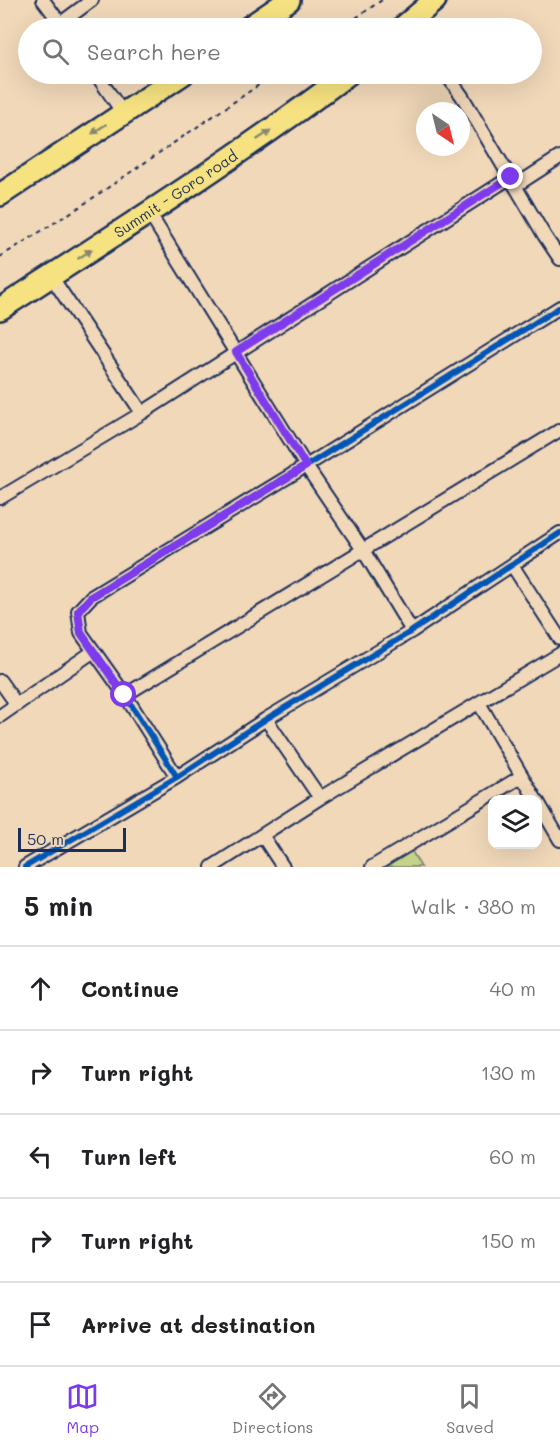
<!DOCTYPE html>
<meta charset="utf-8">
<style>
:root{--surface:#fff;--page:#f6f6f6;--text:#202124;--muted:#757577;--line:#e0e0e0;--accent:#7c3aed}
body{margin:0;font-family:Mali,sans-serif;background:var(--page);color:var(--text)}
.controls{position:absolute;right:18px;bottom:18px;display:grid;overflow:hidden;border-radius:12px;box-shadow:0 6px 24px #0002}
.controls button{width:54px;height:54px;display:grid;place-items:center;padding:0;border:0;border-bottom:2px solid var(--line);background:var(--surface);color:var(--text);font:30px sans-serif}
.compass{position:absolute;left:416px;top:102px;width:54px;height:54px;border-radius:50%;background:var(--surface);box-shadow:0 6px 24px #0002;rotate:145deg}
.scale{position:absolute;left:18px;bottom:15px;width:108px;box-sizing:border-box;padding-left:6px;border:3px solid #1b2f5e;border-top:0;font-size:16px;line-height:21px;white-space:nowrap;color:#1b2f5e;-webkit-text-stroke:4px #f1d8b9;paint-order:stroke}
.stop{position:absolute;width:18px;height:18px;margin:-14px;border:4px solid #7c3aed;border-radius:50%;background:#fff}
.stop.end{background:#7c3aed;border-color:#fff;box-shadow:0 2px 6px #0008}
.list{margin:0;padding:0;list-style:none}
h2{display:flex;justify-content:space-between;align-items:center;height:78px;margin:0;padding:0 24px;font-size:26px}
h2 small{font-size:20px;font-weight:400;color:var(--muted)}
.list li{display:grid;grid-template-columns:39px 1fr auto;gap:18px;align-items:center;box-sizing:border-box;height:84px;padding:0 24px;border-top:2px solid var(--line)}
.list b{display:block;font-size:22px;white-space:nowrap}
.list em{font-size:20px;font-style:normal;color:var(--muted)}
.icon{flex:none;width:33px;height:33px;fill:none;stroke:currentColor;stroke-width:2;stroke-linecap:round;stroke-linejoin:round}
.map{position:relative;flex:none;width:560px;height:867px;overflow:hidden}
.search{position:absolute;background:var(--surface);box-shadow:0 6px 24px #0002;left:18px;right:18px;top:18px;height:66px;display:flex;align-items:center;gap:15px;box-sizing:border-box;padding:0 21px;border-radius:33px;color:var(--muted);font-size:22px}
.sheet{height:498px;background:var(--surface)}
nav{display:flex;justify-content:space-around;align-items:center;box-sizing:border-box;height:84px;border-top:2px solid var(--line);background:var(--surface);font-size:16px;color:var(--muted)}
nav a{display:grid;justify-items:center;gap:3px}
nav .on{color:var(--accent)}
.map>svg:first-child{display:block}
.green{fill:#c4d387;stroke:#708172;stroke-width:1.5}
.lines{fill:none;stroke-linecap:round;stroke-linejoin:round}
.minor-casing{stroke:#1b2f5e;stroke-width:16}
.trunk-casing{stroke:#1b2f5e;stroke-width:26}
.path{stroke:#1b2f5e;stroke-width:2;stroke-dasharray:4.5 4.5;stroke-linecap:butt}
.minor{stroke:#f1d8b9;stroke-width:12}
.trunk{stroke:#f6e281;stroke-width:21}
.cycleway-casing{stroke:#f1d8b9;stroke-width:10}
.cycleway{stroke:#0057b8;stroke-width:6}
.oneway{fill:#888870}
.route{stroke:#7c3aed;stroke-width:8}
.labels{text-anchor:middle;stroke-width:5;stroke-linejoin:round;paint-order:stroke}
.street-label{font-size:15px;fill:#1b2f5e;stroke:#f1d8b9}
</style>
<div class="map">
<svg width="560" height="867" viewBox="0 0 560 867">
<rect width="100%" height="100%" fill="#f1d8b9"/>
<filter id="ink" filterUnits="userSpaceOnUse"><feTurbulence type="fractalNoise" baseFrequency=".0167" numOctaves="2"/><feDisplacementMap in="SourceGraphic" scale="12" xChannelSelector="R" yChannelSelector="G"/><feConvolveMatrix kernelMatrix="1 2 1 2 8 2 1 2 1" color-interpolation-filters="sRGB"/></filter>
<g filter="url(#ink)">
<path class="green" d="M410,848L421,867H378Z"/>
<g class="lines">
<defs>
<path id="minor" d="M43,0L64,28
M61,23L92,0
M96,74L123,113
M446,74L462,96L544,235L560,259
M515,186L560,157
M149,213L306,466L363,550L412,631
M51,276L142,413
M0,498L142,413L511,177
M512,565L560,639
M0,681L17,705
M125,695L560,430
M479,703L536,800
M0,716L94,651
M266,719L320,798
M177,777L125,695L81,633L78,611L91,597L306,466L560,307
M538,802L560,840
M262,835L283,867
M25,867L177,777L266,719L412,631L560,533
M212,867L320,798L560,654
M372,867L522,776"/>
<g id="trunk">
<path d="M248,28L289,0"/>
<path d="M402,28L435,0"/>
<path d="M0,195L183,74"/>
<path id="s1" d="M0,309C118,233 236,158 348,74"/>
</g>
</defs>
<use href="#minor" class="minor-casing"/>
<use href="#trunk" class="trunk-casing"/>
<path class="path" d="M341,28L382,0
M0,257L81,206L275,74"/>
<use href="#minor" class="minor"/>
<use href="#trunk" class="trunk"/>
<defs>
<path id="cycleway" d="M177,777L125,695L81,633L78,611L91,597L306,466L560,307
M25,867L177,777L266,719L412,631L560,533"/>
</defs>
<use href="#cycleway" class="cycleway-casing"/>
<use href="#cycleway" class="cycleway"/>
</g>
<defs><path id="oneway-solid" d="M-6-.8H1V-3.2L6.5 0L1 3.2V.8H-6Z" transform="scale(1.5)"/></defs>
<g class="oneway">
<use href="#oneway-solid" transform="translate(99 129) rotate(146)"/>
<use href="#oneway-solid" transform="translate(264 135) rotate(-34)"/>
<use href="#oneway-solid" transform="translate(85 254) rotate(-33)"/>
</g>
</g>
<g class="lines" filter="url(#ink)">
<path class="route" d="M124,695L81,633L78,611L91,597L306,466L236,352L511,177"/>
</g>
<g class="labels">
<g class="street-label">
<text dy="5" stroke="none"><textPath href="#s1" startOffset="210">Summit - Goro road</textPath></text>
</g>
</g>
</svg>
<div class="controls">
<button><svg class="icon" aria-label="layers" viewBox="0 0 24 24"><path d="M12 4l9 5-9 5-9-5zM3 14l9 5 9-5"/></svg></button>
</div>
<svg class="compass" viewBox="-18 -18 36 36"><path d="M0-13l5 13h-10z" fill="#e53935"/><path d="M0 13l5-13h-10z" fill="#757577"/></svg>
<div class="scale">50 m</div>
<div class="stop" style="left:124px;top:695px"></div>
<div class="stop end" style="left:511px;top:177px"></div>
<div class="search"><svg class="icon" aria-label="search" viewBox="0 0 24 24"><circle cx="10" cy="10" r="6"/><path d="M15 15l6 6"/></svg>Search here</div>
</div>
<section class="sheet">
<h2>5 min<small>Walk · 380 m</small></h2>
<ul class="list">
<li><svg class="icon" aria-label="ahead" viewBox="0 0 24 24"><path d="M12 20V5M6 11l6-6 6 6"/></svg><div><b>Continue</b></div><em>40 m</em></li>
<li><svg class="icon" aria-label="right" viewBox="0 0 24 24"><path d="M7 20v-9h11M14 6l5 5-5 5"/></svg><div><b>Turn right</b></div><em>130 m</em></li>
<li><svg class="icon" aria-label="left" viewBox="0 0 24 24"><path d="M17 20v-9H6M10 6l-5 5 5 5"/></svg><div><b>Turn left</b></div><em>60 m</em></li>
<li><svg class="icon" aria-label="right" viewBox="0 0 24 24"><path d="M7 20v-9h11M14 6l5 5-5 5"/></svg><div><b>Turn right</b></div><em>150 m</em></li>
<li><svg class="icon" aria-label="arrive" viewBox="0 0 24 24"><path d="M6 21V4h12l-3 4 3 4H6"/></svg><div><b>Arrive at destination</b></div></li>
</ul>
</section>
<nav>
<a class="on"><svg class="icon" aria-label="map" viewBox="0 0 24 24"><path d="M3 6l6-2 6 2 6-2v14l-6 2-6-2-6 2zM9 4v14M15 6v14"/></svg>Map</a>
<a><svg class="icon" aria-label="directions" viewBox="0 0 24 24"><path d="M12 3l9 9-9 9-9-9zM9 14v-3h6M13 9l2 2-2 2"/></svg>Directions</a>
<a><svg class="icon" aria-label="saved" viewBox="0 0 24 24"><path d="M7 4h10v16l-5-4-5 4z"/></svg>Saved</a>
</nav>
